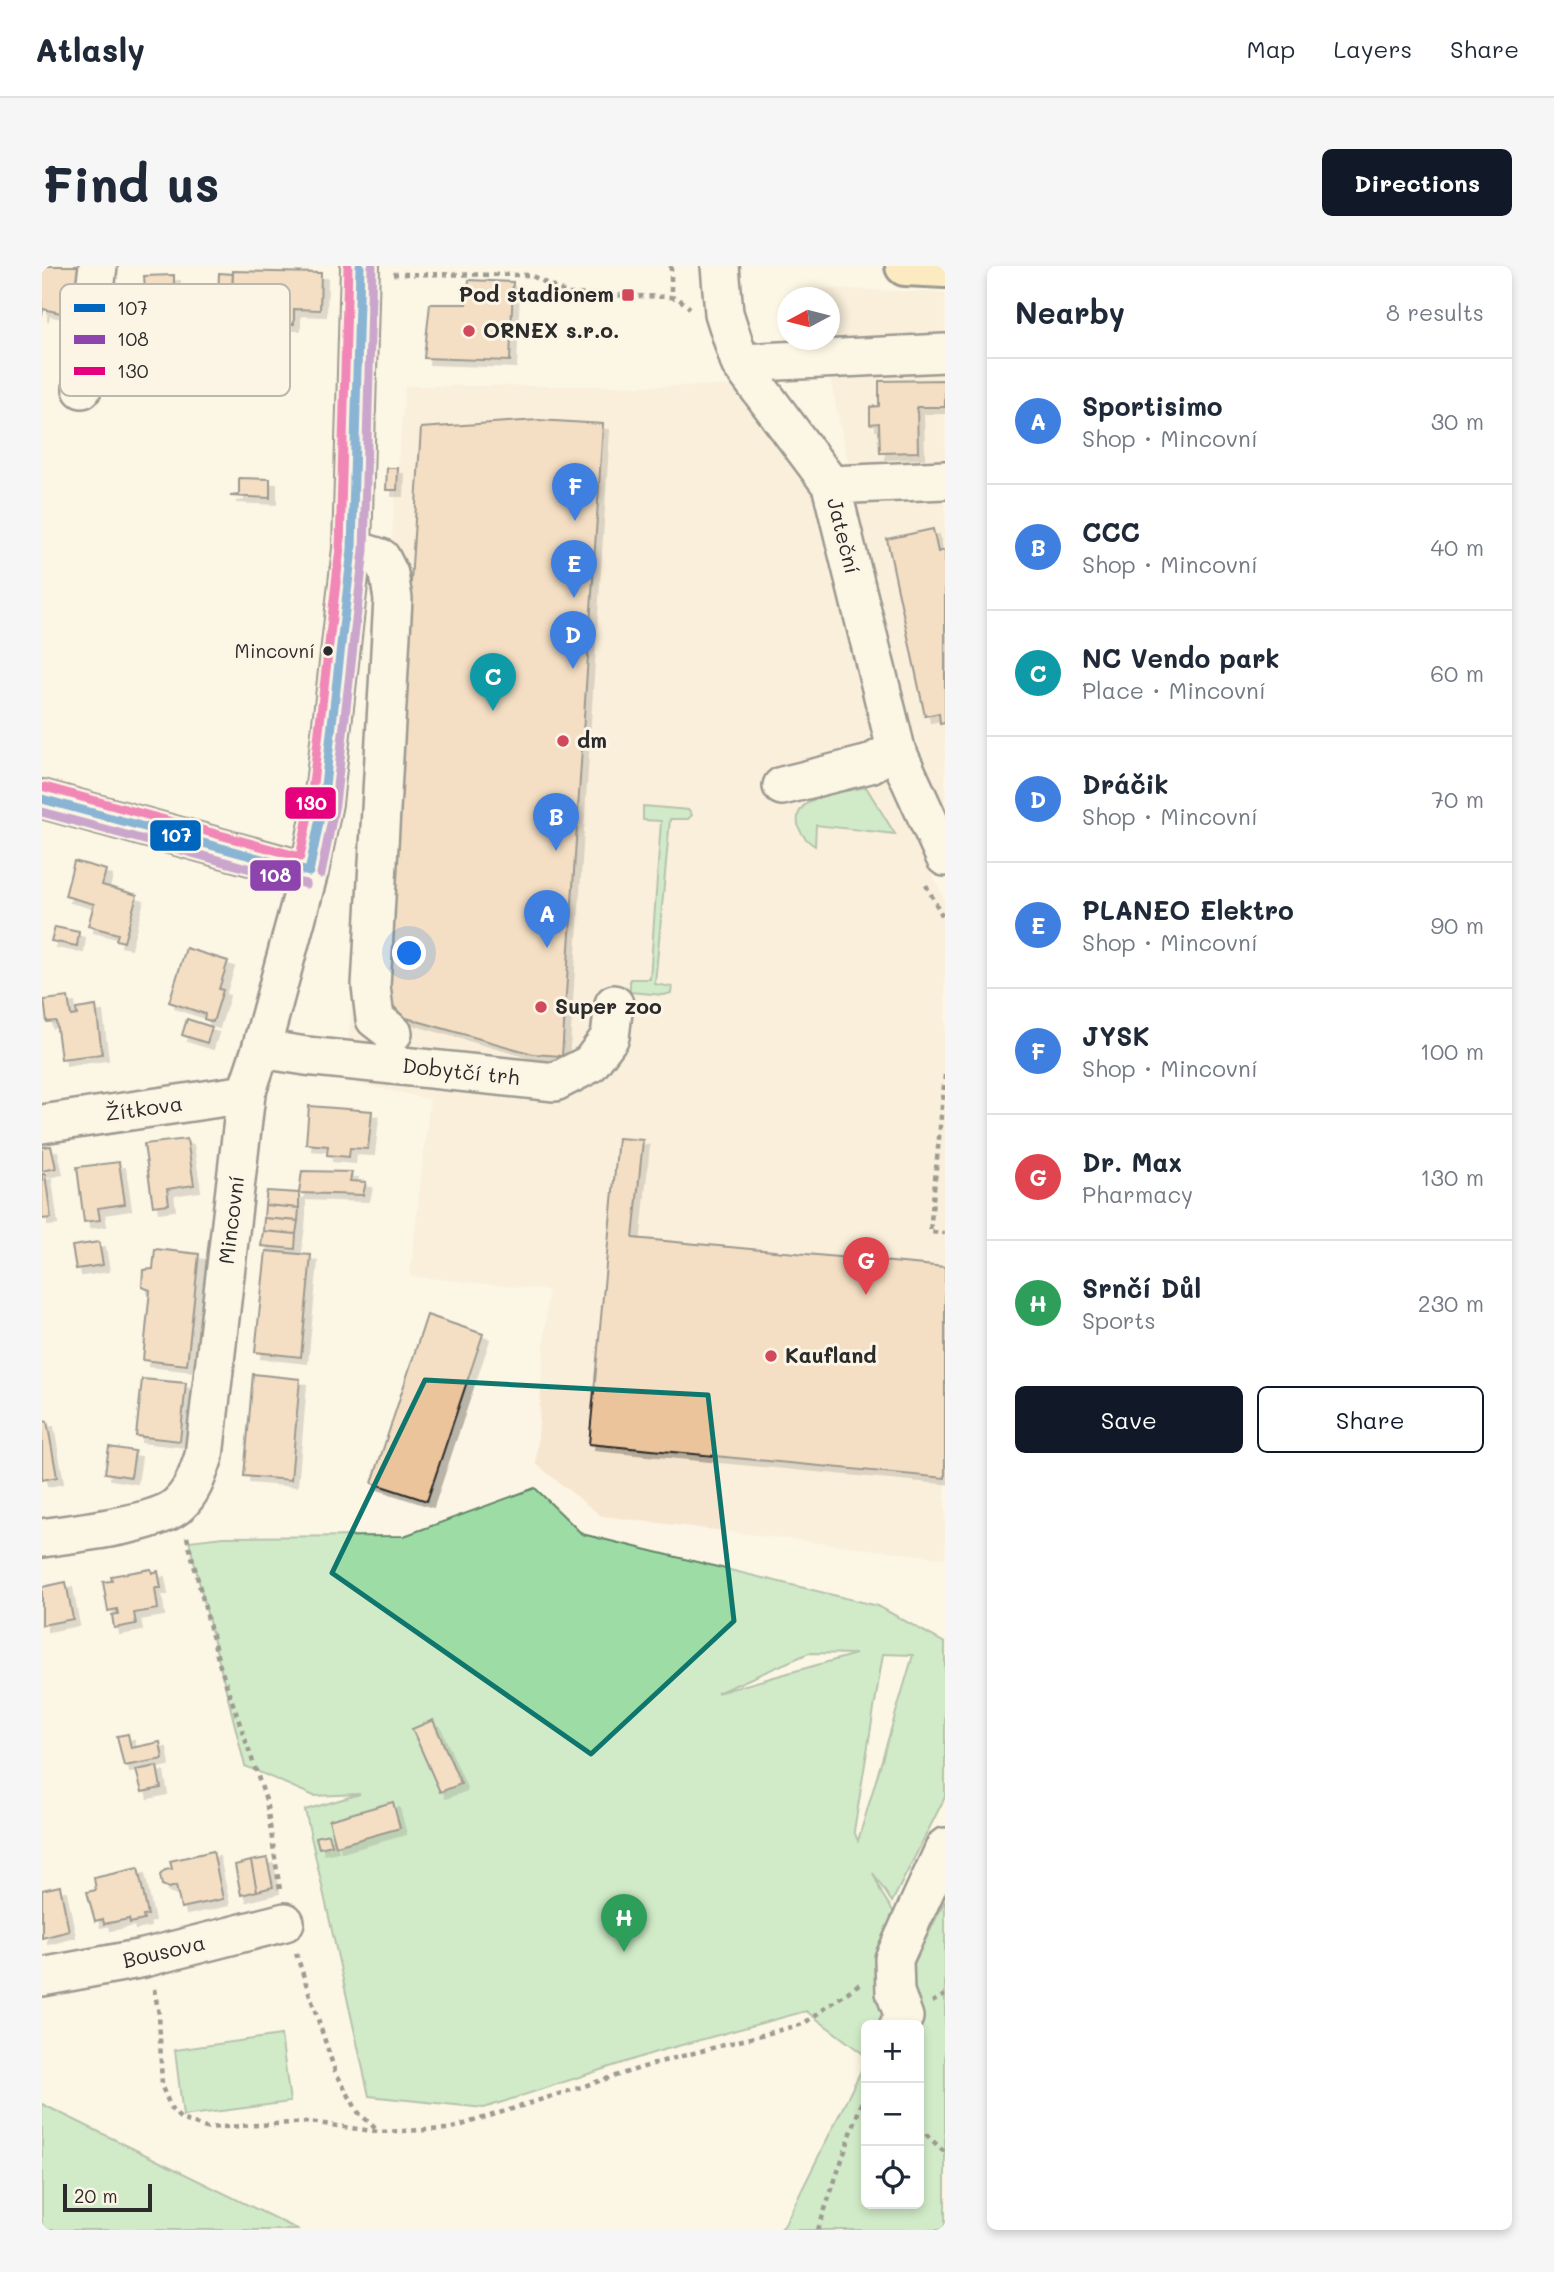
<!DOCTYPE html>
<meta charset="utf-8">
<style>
:root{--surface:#fff;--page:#f6f6f7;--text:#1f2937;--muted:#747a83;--line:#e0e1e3;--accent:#111827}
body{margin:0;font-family:Mali,sans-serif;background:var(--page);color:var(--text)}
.controls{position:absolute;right:21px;bottom:21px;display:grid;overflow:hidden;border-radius:10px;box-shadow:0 4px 10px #0003}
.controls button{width:63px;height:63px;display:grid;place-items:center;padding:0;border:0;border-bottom:2px solid var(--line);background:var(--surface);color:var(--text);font:35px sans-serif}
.compass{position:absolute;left:735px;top:21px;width:63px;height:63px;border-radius:50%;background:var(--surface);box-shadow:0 4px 10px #0003;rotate:263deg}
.scale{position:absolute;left:21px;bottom:18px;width:89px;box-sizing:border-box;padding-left:7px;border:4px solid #2b2b2b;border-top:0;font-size:19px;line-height:24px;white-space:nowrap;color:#2b2b2b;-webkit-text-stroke:5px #fcf5e5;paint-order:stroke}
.you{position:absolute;left:368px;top:688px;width:24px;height:24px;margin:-18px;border:5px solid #fff;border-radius:50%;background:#1a73e8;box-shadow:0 0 0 10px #1a73e833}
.badge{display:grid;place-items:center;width:46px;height:46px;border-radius:50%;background:var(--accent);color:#fff;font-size:23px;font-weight:700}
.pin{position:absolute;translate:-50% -58px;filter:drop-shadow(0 2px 4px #0008)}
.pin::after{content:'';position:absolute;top:37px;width:24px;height:21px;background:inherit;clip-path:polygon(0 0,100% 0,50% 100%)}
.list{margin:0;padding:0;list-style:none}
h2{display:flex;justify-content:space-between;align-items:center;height:91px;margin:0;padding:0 28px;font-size:30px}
h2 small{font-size:23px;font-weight:400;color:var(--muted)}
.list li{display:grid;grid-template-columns:46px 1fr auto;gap:21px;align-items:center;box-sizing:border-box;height:126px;padding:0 28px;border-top:2px solid var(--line)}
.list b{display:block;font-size:26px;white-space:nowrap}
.list p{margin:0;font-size:23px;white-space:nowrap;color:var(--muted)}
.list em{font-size:23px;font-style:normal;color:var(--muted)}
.actions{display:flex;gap:14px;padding:21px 28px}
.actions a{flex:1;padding:16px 0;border:2px solid var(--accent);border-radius:10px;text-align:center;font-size:24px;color:var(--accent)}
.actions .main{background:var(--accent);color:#fff}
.icon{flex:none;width:38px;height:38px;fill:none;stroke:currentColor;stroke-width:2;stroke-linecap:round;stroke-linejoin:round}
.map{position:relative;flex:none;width:903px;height:1964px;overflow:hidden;border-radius:10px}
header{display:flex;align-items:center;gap:42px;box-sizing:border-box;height:98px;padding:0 35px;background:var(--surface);border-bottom:2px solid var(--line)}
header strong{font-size:33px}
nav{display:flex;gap:38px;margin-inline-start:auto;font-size:24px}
.intro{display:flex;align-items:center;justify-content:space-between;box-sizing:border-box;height:168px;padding:0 42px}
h1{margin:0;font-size:49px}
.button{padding:18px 32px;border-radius:10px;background:var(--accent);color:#fff;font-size:24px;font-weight:700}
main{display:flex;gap:42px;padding:0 42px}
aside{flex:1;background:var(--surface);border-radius:10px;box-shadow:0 4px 10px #0003}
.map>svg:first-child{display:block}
.built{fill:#f7e6cf}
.green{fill:#9ddda5;stroke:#648468;stroke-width:2;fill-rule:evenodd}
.building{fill:#ebc49b;stroke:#2b2b2b;stroke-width:2;filter:url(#shadow)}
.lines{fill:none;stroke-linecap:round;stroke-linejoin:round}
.minor-casing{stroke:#2b2b2b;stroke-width:42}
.major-casing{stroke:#2b2b2b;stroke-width:44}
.path{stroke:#2b2b2b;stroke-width:4.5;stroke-dasharray:5 5;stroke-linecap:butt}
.minor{stroke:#fcf5e5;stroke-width:37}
.major{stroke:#fdde96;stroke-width:38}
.bus-1-casing{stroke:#fcf5e5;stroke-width:14}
.bus-2-casing{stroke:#fcf5e5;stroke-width:14}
.bus-3-casing{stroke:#fcf5e5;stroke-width:14}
.bus-1{stroke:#0065bd;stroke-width:9}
.bus-2{stroke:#8e44ad;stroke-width:9}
.bus-3{stroke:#e5007d;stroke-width:9}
.marked{fill:none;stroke:#0f766e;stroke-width:5;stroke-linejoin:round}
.poi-dot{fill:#d1495b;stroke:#fcf5e5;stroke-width:2.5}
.bus-dot{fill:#2b2b2b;stroke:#fcf5e5;stroke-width:2.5}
.labels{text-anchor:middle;stroke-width:6;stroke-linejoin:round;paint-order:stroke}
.bus-label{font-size:19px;fill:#2b2b2b;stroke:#fcf5e5;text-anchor:end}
.poi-label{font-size:21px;font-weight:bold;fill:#2b2b2b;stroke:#fcf5e5;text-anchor:start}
.street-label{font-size:21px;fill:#2b2b2b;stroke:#fcf5e5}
.key{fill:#fcf5e5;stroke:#bdb8ad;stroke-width:2}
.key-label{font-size:19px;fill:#2b2b2b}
.line-badge{stroke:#fcf5e5;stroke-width:2.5}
.badge-label{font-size:19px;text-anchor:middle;font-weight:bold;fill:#fff}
</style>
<header>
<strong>Atlasly</strong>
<nav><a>Map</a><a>Layers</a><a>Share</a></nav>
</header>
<div class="intro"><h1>Find us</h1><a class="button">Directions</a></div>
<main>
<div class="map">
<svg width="903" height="1964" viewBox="0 0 903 1964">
<defs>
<filter id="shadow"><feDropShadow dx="6" dy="6" stdDeviation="0" flood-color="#0004"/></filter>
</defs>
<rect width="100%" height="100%" fill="#fcf5e5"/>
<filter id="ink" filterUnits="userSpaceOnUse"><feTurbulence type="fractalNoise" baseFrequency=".0143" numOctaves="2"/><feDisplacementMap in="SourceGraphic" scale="14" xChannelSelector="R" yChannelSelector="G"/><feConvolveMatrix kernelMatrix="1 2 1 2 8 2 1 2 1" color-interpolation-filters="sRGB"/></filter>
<g filter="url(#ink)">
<path class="built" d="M770,22L903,27V545L884,501L850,403L780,74H788V32L772,31Z
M363,120H697L769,221L849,524L903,635V1292L559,1250L494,1198L506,1024L368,1010L388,833L303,815Z"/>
<path class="green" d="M824,521L853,568L774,559L773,580C753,567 747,544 773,533C788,526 808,525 824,521Z
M601,540L647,544L650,549L646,553H628L613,718L630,721L629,727L622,729L588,726V713H608L619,555L601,554Z
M493,1222L540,1268L836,1340L903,1377V1531L850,1636L831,1607L840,1628L864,1665L872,1698L903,1634V1964H738L742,1960L824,1795V1938H877V1759H824V1790L764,1745L614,1786L442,1842L327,1830L263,1544L318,1528L272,1530L203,1500L147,1275L181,1271L362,1270ZM767,1387L814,1388L675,1427ZM841,1388L871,1389L816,1575L812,1565Z
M239,1769L248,1836L141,1850L133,1784Z
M0,1838L257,1964H0Z"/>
<path class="building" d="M0,0H47L36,51L1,43L0,50Z
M191,5L279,7L278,44L252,43V58H233V43L189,42Z
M177,7L191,8L190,36L176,35Z
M132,9V23H103L102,10Z
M427,14L471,16L468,95L382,92L388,38H424Z
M903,114V141H875L876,186L838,187L837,157L828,158V141L837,140V115Z
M496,154L561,158L520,790L491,788L361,751L342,729L379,162Z
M345,202H356L355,224H344Z
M197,212L228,213V232L188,230L197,229Z
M891,263L896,286L903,284V457L898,458L897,447L883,450L845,273Z
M32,595L64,604L60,619L95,629L82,676L74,674L76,668L46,660L52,638L23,630Z
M13,661L37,666L35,680L9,675Z
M144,682L186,695L177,723L181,724L171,756L162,753L163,748L127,736Z
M26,731L29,750L35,749L34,743L54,740L60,788L19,793L14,755L5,756L2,734Z
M145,753L170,761L165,777L140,769Z
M267,840L330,845L326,883L308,882L307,891L285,889L286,880L264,878Z
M576,872L601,874L591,972L903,1001V1212L547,1178Z
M145,873L152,919L125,923L127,938L111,940L102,878Z
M9,880L14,902L0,905V881Z
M77,896L83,938L56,942L58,954L42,956L35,901Z
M260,905L310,906L308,915L324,916L321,929L257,927Z
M0,908H3L9,952L0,953Z
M225,925L257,927V942L223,939Z
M223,939L257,942L256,955L222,952Z
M222,952L256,955L254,968L221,965Z
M221,965L254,968L253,983L219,980Z
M57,976L61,999L34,1003L30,980Z
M113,983L157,988L145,1099L101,1094L108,1024L100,1021L101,1004L111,1003Z
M224,985L269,989L259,1091L213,1086Z
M385,1049L441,1068L385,1235L330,1217Z
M211,1108L258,1113L249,1214L202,1210Z
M100,1113L144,1117L138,1175L94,1170Z
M5,1155L15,1211L0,1214V1156Z
M67,1181L93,1185L89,1211L63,1207Z
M109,1303L110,1307L116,1305L119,1322H113L116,1343L92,1347L94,1358L72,1362L70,1349L76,1348L75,1343L66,1345L61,1316L70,1315L69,1310Z
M24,1316L31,1353L0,1359V1321Z
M391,1454L419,1518L398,1526L370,1463Z
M86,1468L89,1482L118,1476L121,1493L82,1500L75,1470Z
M115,1500L119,1522L100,1526L94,1504Z
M351,1536L358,1562L294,1580L287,1554Z
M287,1568L290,1579L277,1582L274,1571Z
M171,1585L181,1633L139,1642L134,1620L127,1622L120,1619L118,1609L123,1604L130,1603L128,1595Z
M225,1592L231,1621L215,1625L209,1595Z
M209,1595L215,1625L199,1629L193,1599Z
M96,1602L106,1649L101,1650L102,1654L88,1657L87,1653L62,1658L61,1653L53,1655L45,1626L54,1624L52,1612Z
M18,1620L27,1665L0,1672V1624Z"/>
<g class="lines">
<defs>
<path id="minor" d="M678,0L682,47L698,97L789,219L854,483L903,591
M698,97L903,87
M40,123L56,0
M789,219L903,214
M310,283L339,292L347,308L351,333L329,720L333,753L351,767
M740,520L828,498L854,483
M0,533L267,606
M219,783L264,790L513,816L548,798L568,771L572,738
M0,858L204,828
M0,1272C31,1267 117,1259 137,1238C151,1225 156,1207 162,1190L204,828L219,783L267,606L281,537L310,283L318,0
M0,1711L102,1692L243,1656
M857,1759L862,1751L853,1726L852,1693L903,1581"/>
<path id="major" d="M863,0L903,2"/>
</defs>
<use href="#minor" class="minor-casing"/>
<use href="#major" class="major-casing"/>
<path class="path" d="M629,0V31L637,33L648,42
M351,8L488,9L526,28L629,31
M884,619L903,655
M903,809L888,966L903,967
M145,1271L177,1397L224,1534L238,1624
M254,1687L293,1805L316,1846L335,1864
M112,1723L117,1748L120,1821L130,1844L139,1853L164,1862L268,1856L337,1866L407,1863L614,1797L761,1758L820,1716
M890,1736L903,1729
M877,1861L903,1887
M776,1964L824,1823"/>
<use href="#minor" class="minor"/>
<use href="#major" class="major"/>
<defs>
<path id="bus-1" d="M0,533L267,606
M267,606L281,537L310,283L318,0"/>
<path id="bus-2" d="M0,546L264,618
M279,608L293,538L322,284L330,0"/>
<path id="bus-3" d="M3,521L258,591L269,535L298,282L306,0"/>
</defs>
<use href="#bus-1" class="bus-1-casing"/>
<use href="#bus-2" class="bus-2-casing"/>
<use href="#bus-3" class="bus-3-casing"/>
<use href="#bus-1" class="bus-1"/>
<use href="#bus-2" class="bus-2"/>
<use href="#bus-3" class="bus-3"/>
</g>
</g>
<path d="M0 0H903V1964H0ZM383,1114L666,1129L692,1355L549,1488L290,1307Z" fill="#fcf5e5" fill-opacity=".55" fill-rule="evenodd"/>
<path class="marked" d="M383,1114L666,1129L692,1355L549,1488L290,1307Z"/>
<g class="poi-dot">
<rect x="579" y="22" width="14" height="14" rx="3.5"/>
<circle cx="427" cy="65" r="7"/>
<circle cx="521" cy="475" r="7"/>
<circle cx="499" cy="741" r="7"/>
<circle cx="729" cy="1090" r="7"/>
</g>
<circle class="bus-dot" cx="286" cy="385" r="6"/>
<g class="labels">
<g class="bus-label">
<text x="273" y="392">Mincovní</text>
</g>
<g class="poi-label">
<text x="572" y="36" text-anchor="end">Pod stadionem</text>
<text x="441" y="72">ORNEX s.r.o.</text>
<text x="535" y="482">dm</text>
<text x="513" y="748">Super zoo</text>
<text x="743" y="1097">Kaufland</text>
</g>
<g class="street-label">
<text transform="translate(801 270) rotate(76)" y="7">Jateční</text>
<text transform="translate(419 806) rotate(6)" y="7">Dobytčí trh</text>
<text transform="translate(102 843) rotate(-8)" y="7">Žítkova</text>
<text transform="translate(190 954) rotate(-83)" y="7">Mincovní</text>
<text transform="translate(122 1686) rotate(-13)" y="7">Bousova</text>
</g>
</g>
<rect x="18" y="18" width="230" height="112" rx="10" class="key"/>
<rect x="32" y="38" width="31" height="8" fill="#0065bd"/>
<rect x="32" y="69" width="31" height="9" fill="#8e44ad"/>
<rect x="32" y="101" width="31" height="8" fill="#e5007d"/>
<g class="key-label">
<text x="75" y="49">107</text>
<text x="75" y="80">108</text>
<text x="75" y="112">130</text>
</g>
<g class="line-badge">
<rect x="242" y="520" width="53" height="34" rx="7" fill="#e5007d"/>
<rect x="107" y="553" width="53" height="33" rx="7" fill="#0065bd"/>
<rect x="207" y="593" width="53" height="33" rx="7" fill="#8e44ad"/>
</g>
<g class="badge-label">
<text x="269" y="544">130</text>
<text x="134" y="576">107</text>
<text x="233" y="616">108</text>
</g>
</svg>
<div class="controls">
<button>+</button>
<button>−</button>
<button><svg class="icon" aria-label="locate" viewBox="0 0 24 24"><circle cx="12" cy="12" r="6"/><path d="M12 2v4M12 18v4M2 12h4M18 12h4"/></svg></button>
</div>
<svg class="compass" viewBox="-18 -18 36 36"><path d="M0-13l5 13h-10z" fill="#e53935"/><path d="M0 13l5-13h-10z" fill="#747a83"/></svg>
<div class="scale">20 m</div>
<div class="you"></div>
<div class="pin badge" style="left:505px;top:682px;background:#3f7fe0">A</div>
<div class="pin badge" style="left:514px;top:585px;background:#3f7fe0">B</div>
<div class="pin badge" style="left:451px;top:445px;background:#0f9aa8">C</div>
<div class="pin badge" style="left:531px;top:403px;background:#3f7fe0">D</div>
<div class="pin badge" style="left:532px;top:332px;background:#3f7fe0">E</div>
<div class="pin badge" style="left:533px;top:255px;background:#3f7fe0">F</div>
<div class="pin badge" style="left:824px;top:1029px;background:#e0444e">G</div>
<div class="pin badge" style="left:582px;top:1686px;background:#2e9e5b">H</div>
</div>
<aside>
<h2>Nearby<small>8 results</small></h2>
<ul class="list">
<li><span class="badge" style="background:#3f7fe0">A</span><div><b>Sportisimo</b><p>Shop · Mincovní</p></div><em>30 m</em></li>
<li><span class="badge" style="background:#3f7fe0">B</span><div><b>CCC</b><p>Shop · Mincovní</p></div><em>40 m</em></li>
<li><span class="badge" style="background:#0f9aa8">C</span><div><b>NC Vendo park</b><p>Place · Mincovní</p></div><em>60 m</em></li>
<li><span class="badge" style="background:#3f7fe0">D</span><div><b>Dráčik</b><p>Shop · Mincovní</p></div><em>70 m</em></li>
<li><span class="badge" style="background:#3f7fe0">E</span><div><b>PLANEO Elektro</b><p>Shop · Mincovní</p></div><em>90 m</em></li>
<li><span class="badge" style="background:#3f7fe0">F</span><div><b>JYSK</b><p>Shop · Mincovní</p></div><em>100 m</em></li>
<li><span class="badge" style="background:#e0444e">G</span><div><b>Dr. Max</b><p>Pharmacy</p></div><em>130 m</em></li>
<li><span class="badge" style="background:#2e9e5b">H</span><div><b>Srnčí Důl</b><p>Sports</p></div><em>230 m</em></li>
</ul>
<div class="actions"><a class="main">Save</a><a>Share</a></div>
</aside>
</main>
